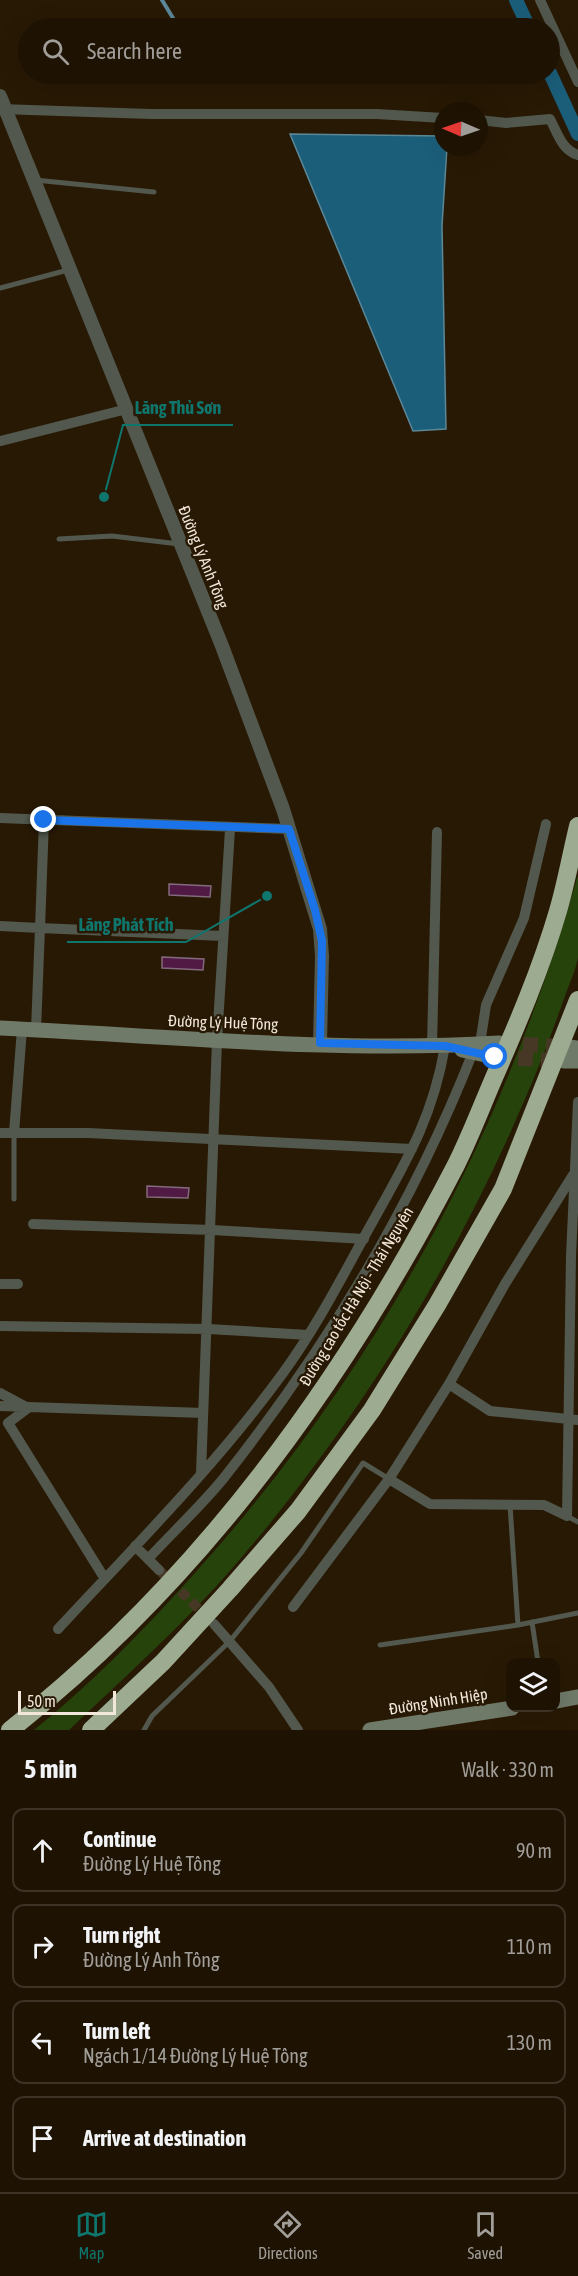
<!DOCTYPE html>
<meta charset="utf-8">
<style>
:root{--surface:#1e1303;--page:#2b2012;--text:#f1f3f6;--muted:#a19e9a;--line:#3c3225;--accent:#0f766e}
body{margin:0;font-family:"Asap Condensed",sans-serif;background:var(--page);color:var(--text)}
.controls{position:absolute;right:18px;bottom:18px;display:grid;overflow:hidden;border-radius:12px;box-shadow:0 6px 24px #0002}
.controls button{width:54px;height:54px;display:grid;place-items:center;padding:0;border:0;border-bottom:2px solid var(--line);background:var(--surface);color:var(--text);font:30px sans-serif}
.compass{position:absolute;left:434px;top:102px;width:54px;height:54px;border-radius:50%;background:var(--surface);box-shadow:0 6px 24px #0002;rotate:272deg}
.scale{position:absolute;left:18px;bottom:15px;width:98px;box-sizing:border-box;padding-left:6px;border:3px solid #f2e7da;border-top:0;font-size:16px;line-height:21px;white-space:nowrap;color:#f2e7da;-webkit-text-stroke:4px #281904;paint-order:stroke}
.stop{position:absolute;width:18px;height:18px;margin:-14px;border:4px solid #1a73e8;border-radius:50%;background:#fff}
.stop.end{background:#1a73e8;border-color:#fff;box-shadow:0 2px 6px #0008}
.list{margin:0;padding:0;list-style:none}
h2{display:flex;justify-content:space-between;align-items:center;height:78px;margin:0;padding:0 24px;font-size:26px}
h2 small{font-size:20px;font-weight:400;color:var(--muted)}
.list li{display:grid;grid-template-columns:39px 1fr auto;gap:18px;align-items:center;box-sizing:border-box;height:84px;margin:0 12px 12px;padding:0 12px;border:2px solid var(--line);border-radius:12px}
.list b{display:block;font-size:22px;white-space:nowrap}
.list p{margin:0;font-size:20px;white-space:nowrap;color:var(--muted)}
.list em{font-size:20px;font-style:normal;color:var(--muted)}
.icon{flex:none;width:33px;height:33px;fill:none;stroke:currentColor;stroke-width:2;stroke-linecap:round;stroke-linejoin:round}
.map{position:relative;flex:none;width:578px;height:1730px;overflow:hidden}
.search{position:absolute;background:var(--surface);box-shadow:0 6px 24px #0002;left:18px;right:18px;top:18px;height:66px;display:flex;align-items:center;gap:15px;box-sizing:border-box;padding:0 21px;border-radius:33px;color:var(--muted);font-size:22px}
.sheet{height:462px;background:var(--surface)}
nav{display:flex;justify-content:space-around;align-items:center;box-sizing:border-box;height:84px;border-top:2px solid var(--line);background:var(--surface);font-size:16px;color:var(--muted)}
nav a{display:grid;justify-items:center;gap:3px}
nav .on{color:var(--accent)}
.map>svg:first-child{display:block}
.green{fill:#26430b}
.water{fill:#1b5e7a;stroke:#5c8797;stroke-width:1.5}
.lines{fill:none;stroke-linecap:round;stroke-linejoin:round}
.stream{stroke:#5c8797;stroke-width:4}
.canal{stroke:#1b5e7a;stroke-width:14}
.building{fill:#501a45;stroke:#82697b;stroke-width:1.5}
.minor-tunnel{stroke:#463824;stroke-width:10;stroke-dasharray:10 5;stroke-linecap:butt}
.secondary-tunnel{stroke:#463824;stroke-width:15;stroke-dasharray:15 8;stroke-linecap:butt}
.service{stroke:#52584d;stroke-width:5}
.minor{stroke:#52584d;stroke-width:10}
.tertiary{stroke:#52584d;stroke-width:14}
.secondary{stroke:#707a69;stroke-width:15}
.motorway{stroke:#9dac91;stroke-width:18}
.route{stroke:#1a73e8;stroke-width:8}
.labels{text-anchor:middle;stroke-width:5;stroke-linejoin:round;paint-order:stroke}
.street-label{font-size:16px;fill:#f2e7da;stroke:#281904}
.leader{fill:none;stroke:#0f766e;stroke-width:2}
.callout-dot{fill:#0f766e;stroke:#281904;stroke-width:2}
.callout-label{font-size:18px;text-anchor:middle;font-weight:bold;fill:#0f766e;stroke:#281904;stroke-width:5;stroke-linejoin:round;paint-order:stroke}
</style>
<div class="map">
<svg width="578" height="1730" viewBox="0 0 578 1730">
<rect width="100%" height="100%" fill="#281904"/>
<path class="green" d="M578,875C578,902 578,931 578,957C576,970 569,984 565,996C552,1033 538,1070 522,1106C451,1271 354,1427 236,1564C184,1624 126,1676 69,1730H34C91,1684 144,1630 193,1575C375,1374 504,1135 578,875Z"/>
<path class="water" d="M290,134L443,136V147H447L442,226L446,429L413,431Z"/>
<g class="lines">
<path class="stream" d="M162,0L179,28"/>
<path class="canal" d="M516,0L529,28
M550,73L578,134"/>
</g>
<path class="building" d="M169,884L211,886L210,897L169,895Z
M162,957L204,959L203,970L162,968Z
M147,1186L189,1188L188,1198L147,1197Z"/>
<g class="lines">
<path class="minor-tunnel" d="M159,1570L208,1618"/>
<path class="secondary-tunnel" d="M500,1043L569,1047
M495,1057L564,1061"/>
<path class="service" d="M35,180L154,192
M0,288L68,270
M59,539L112,536L179,544
M14,1133V1199
M510,1505L518,1625
M567,1516L578,1522
M532,1622L538,1662
M380,1645L518,1625L578,1613
M144,1730L152,1716L230,1641L301,1553L363,1463L389,1479"/>
<path class="minor" d="M540,0L578,82
M0,109L151,114H377L443,118
M479,120L506,123L550,119C558,134 562,150 578,155
M1,441L127,409
M0,818L289,829
M0,926L40,928L44,820
M36,1030L40,928L223,936
M480,1044L486,1005L524,918L546,824
M432,1046L437,832
M0,1133H14L22,1029
M14,1133H88L412,1149
M33,1224L212,1230L364,1239
M0,1284H18
M0,1326L209,1329L308,1335
M449,1384L490,1411L578,1420
M0,1393L28,1408L8,1423L105,1579
M0,1406L203,1413
M201,1473L217,1041L230,829
M389,1479L430,1504L544,1505L567,1516L571,1256L578,1102
M135,1546L159,1570
M148,1559C173,1532 200,1507 223,1479C326,1349 412,1207 473,1052
M293,1607L389,1479L449,1384L505,1284L573,1175
M214,1624L269,1687L298,1730
M58,1629C135,1546 216,1465 283,1373C318,1325 344,1273 373,1221C407,1160 433,1117 445,1046"/>
<path class="tertiary" d="M0,96L222,646L283,809L320,929L322,956L320,1043"/>
<path class="secondary" d="M0,1028C166,1036 333,1053 499,1043
M569,1047L578,1048
M462,1050L495,1057
M564,1061H578
M556,1701L578,1697
M370,1730L512,1708"/>
<path class="motorway" d="M10,1730C200,1581 346,1378 456,1165C470,1137 481,1108 493,1080C517,1025 541,969 558,911C566,884 571,855 578,826
M91,1730L163,1662L230,1589L298,1511L372,1410L437,1305L503,1189L578,1000"/>
</g>
<g class="lines">
<path class="route" d="M44,820L289,829L315,910L322,941L320,1043L445,1046L495,1057"/>
</g>
<g class="labels">
<g class="street-label">
<text transform="translate(204 557) rotate(68)" y="6">Đường Lý Anh Tông</text>
<text transform="translate(223 1022) rotate(2)" y="6">Đường Lý Huệ Tông</text>
<text transform="translate(356 1296) rotate(-59)" y="6">Đường cao tốc Hà Nội - Thái Nguyên</text>
<text transform="translate(438 1701) rotate(-9)" y="6">Đường Ninh Hiệp</text>
</g>
</g>
<path class="leader" d="M104 497L123 425H233M267 896L186 942H67"/>
<g class="callout-dot">
<circle cx="104" cy="497" r="6"/>
<circle cx="267" cy="896" r="6"/>
</g>
<g class="callout-label">
<text x="178" y="414">Lăng Thủ Sơn</text>
<text x="126" y="931">Lăng Phát Tích</text>
</g>
</svg>
<div class="controls">
<button><svg class="icon" aria-label="layers" viewBox="0 0 24 24"><path d="M12 4l9 5-9 5-9-5zM3 14l9 5 9-5"/></svg></button>
</div>
<svg class="compass" viewBox="-18 -18 36 36"><path d="M0-13l5 13h-10z" fill="#e53935"/><path d="M0 13l5-13h-10z" fill="#a19e9a"/></svg>
<div class="scale">50 m</div>
<div class="stop" style="left:495px;top:1057px"></div>
<div class="stop end" style="left:44px;top:820px"></div>
<div class="search"><svg class="icon" aria-label="search" viewBox="0 0 24 24"><circle cx="10" cy="10" r="6"/><path d="M15 15l6 6"/></svg>Search here</div>
</div>
<section class="sheet">
<h2>5 min<small>Walk · 330 m</small></h2>
<ul class="list">
<li><svg class="icon" aria-label="ahead" viewBox="0 0 24 24"><path d="M12 20V5M6 11l6-6 6 6"/></svg><div><b>Continue</b><p>Đường Lý Huệ Tông</p></div><em>90 m</em></li>
<li><svg class="icon" aria-label="right" viewBox="0 0 24 24"><path d="M7 20v-9h11M14 6l5 5-5 5"/></svg><div><b>Turn right</b><p>Đường Lý Anh Tông</p></div><em>110 m</em></li>
<li><svg class="icon" aria-label="left" viewBox="0 0 24 24"><path d="M17 20v-9H6M10 6l-5 5 5 5"/></svg><div><b>Turn left</b><p>Ngách 1/14 Đường Lý Huệ Tông</p></div><em>130 m</em></li>
<li><svg class="icon" aria-label="arrive" viewBox="0 0 24 24"><path d="M6 21V4h12l-3 4 3 4H6"/></svg><div><b>Arrive at destination</b></div></li>
</ul>
</section>
<nav>
<a class="on"><svg class="icon" aria-label="map" viewBox="0 0 24 24"><path d="M3 6l6-2 6 2 6-2v14l-6 2-6-2-6 2zM9 4v14M15 6v14"/></svg>Map</a>
<a><svg class="icon" aria-label="directions" viewBox="0 0 24 24"><path d="M12 3l9 9-9 9-9-9zM9 14v-3h6M13 9l2 2-2 2"/></svg>Directions</a>
<a><svg class="icon" aria-label="saved" viewBox="0 0 24 24"><path d="M7 4h10v16l-5-4-5 4z"/></svg>Saved</a>
</nav>
